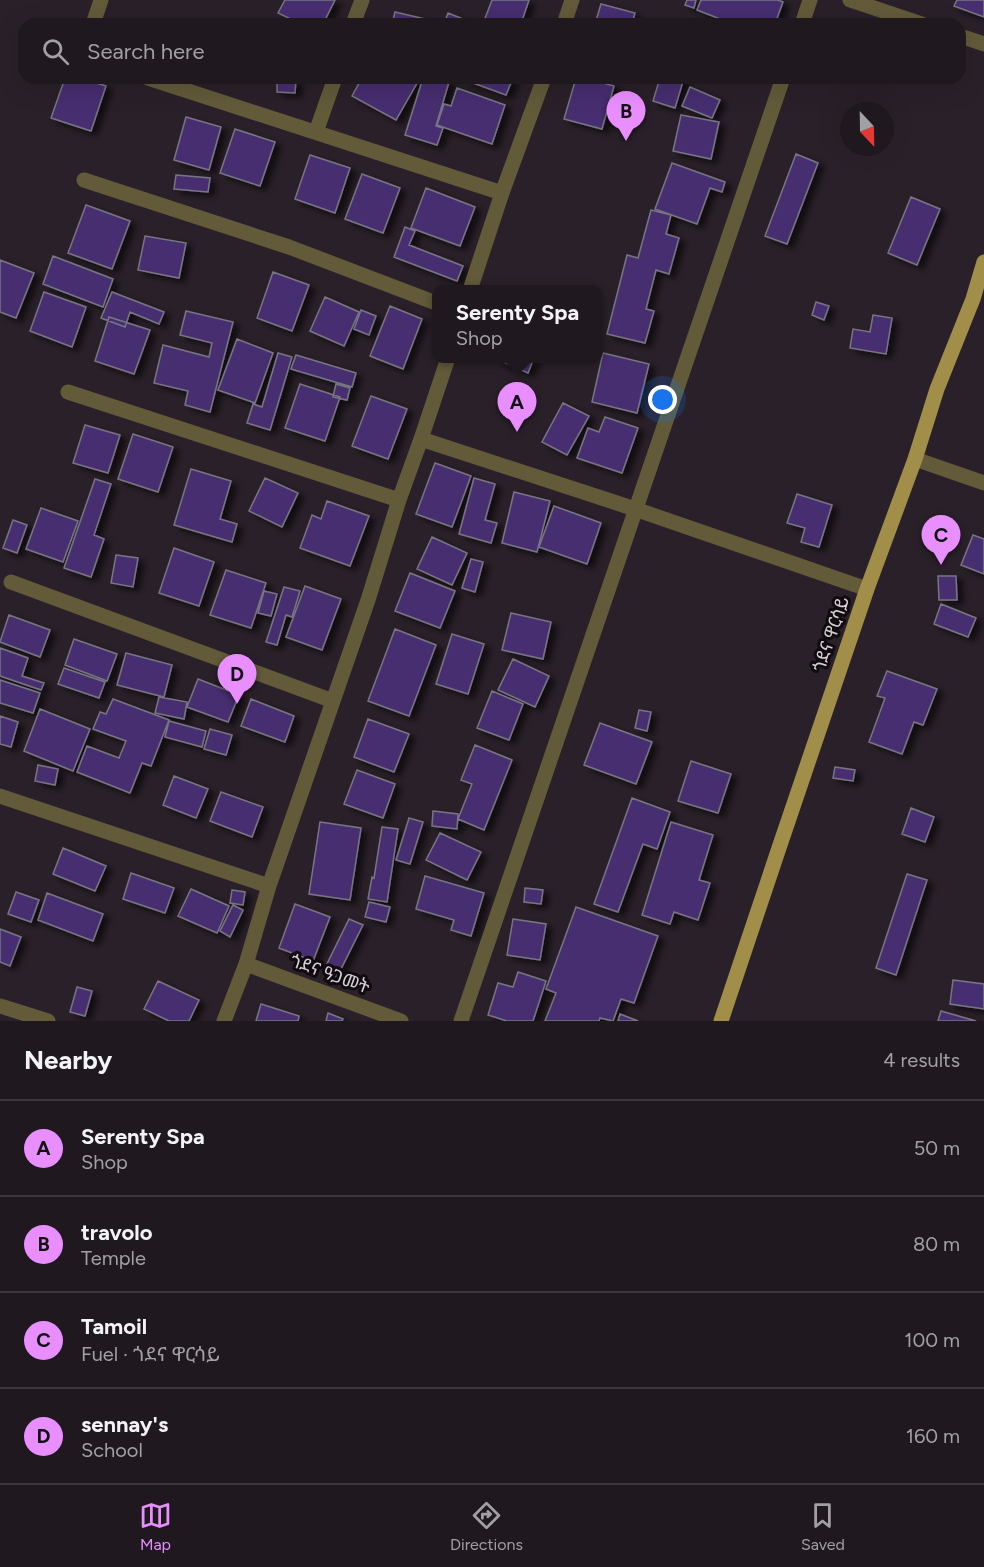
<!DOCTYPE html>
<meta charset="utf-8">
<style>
:root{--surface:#20181f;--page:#2d252c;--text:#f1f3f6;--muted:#a2a0a4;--line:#3d373d;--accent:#e98efe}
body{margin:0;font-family:Figtree,"Noto Sans Ethiopic",sans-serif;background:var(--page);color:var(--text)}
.compass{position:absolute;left:840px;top:102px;width:54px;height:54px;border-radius:50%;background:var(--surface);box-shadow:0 6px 24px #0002;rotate:158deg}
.you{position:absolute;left:663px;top:400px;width:21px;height:21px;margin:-15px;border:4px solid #fff;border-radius:50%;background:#1a73e8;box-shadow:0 0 0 9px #1a73e833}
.badge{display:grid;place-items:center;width:39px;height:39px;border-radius:50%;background:var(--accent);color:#111;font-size:20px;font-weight:700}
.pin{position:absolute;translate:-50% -50px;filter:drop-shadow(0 2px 3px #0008)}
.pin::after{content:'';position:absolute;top:32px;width:21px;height:18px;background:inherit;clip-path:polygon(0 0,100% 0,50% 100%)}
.popup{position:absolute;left:432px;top:285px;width:171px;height:78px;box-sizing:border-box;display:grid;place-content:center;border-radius:12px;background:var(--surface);filter:drop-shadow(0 2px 4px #0005);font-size:20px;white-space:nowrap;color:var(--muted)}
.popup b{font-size:22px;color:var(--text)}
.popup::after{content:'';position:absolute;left:50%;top:100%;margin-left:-12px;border:12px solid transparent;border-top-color:var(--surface)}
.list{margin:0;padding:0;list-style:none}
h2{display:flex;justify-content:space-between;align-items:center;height:78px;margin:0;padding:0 24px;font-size:26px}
h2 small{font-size:20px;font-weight:400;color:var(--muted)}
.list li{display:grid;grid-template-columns:39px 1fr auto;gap:18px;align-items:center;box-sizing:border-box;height:96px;padding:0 24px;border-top:2px solid var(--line)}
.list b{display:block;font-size:22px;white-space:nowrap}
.list p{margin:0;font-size:20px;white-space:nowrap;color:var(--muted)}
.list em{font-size:20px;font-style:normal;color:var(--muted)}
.icon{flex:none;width:33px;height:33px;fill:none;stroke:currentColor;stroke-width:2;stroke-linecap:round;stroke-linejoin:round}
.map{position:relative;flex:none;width:984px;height:1021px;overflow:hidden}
.search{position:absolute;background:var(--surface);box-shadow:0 6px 24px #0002;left:18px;right:18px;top:18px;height:66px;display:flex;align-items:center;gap:15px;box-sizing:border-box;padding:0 21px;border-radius:18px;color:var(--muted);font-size:22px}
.sheet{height:462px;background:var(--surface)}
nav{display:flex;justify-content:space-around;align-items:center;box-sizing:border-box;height:84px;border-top:2px solid var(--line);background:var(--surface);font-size:16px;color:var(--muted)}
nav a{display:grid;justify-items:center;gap:3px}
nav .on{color:var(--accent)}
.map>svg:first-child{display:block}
.building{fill:#472f70;stroke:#787583;stroke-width:1.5;filter:url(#shadow)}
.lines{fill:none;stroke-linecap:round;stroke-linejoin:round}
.minor{stroke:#625a39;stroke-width:15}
.major{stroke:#a18e49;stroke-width:15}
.labels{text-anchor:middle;stroke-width:6;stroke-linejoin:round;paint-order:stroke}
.street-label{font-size:18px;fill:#d7d0d7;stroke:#100b0f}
</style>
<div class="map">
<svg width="984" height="1021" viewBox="0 0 984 1021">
<defs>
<filter id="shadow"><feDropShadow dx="6" dy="4" stdDeviation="3" flood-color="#0009"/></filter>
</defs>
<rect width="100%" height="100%" fill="#2a2029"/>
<path class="building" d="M285,0H335L323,24H301L278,13Z
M492,0H529L521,24H492L484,21Z
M687,0H696L694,8L685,5Z
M701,0H778L783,2L775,24H733L697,10Z
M957,0H984V17L954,6Z
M601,4L635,13L632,24H595Z
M395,12L434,21L433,24H392Z
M448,13L473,23V24H444Z
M65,78H81L106,86L91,131L51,118Z
M362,78H420L396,120L352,96Z
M423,78H435L449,82L436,126L443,128L437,145L405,135Z
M466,78H513L506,95L465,80Z
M576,78H586L614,86L602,129L564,119Z
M660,78H684L675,108L653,101Z
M277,79L296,80L295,93L277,92Z
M690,87L720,100L712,118L682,106Z
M457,88L505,105L492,144L437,125L444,104L451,106Z
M681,115L719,122L711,159L673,151Z
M186,117L221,127L209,170L174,160Z
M235,129L275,142L260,186L220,173Z
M796,154L818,163L787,244L765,236Z
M310,155L350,168L335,213L295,199Z
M672,163L725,182L722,192L710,188L697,224L655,209Z
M362,174L400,188L383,233L345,219Z
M176,175L210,178L208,192L174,189Z
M426,188L475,207L460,246L411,228Z
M911,197L940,209L917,265L888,253Z
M86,205L130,221L112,269L68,253Z
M651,210L671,215L666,234L679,238L669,274L656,270L646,309L654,311L645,343L607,334L627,255L638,258Z
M405,227L415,231L409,245L463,266L457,281L394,257Z
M145,236L186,243L179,278L138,270Z
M53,256L113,279L103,307L43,284Z
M0,260L34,273L16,318L0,312Z
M273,272L309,285L292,331L257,318Z
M44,292L86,307L72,347L30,331Z
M112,292L164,312L159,324L130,312L125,327L101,318Z
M325,297L359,312L344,346L310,331Z
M816,302L829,306L824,320L812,315Z
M390,306L422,319L403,369L370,356Z
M361,310L376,316L369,335L354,329Z
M186,311L233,322L210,412L185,405L188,391L154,383L163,345L209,357L212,343L180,335Z
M873,315L892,318L886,354L850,348L853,329L870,332Z
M109,317L150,330L134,374L95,361Z
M237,339L273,353L255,403L218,390Z
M278,353L292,357L270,430L247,423L253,404L262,407Z
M603,353L649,364L637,413L592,402Z
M296,355L356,373L352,387L291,369Z
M495,358H534L528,373Z
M300,384L340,397L325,441L285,428Z
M336,384L350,388L347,400L333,397Z
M371,396L407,409L388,459L352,446Z
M563,403L589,416L567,455L542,442Z
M605,417L638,428L622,473L577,458L588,428L599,432Z
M85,425L120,435L108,473L73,463Z
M133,434L173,447L158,492L118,479Z
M435,463L471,476L452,527L416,514Z
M191,469L231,481L220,519L237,524L232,542L174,525Z
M265,478L298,493L282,527L249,511Z
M474,478L495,484L485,520L497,523L491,543L459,534Z
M95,479L111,484L94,535L104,539L91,577L64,568Z
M514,492L550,501L537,552L502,543Z
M797,494L832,505L819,547L801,542L805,528L787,523Z
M327,501L369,516L350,566L300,548L312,515L321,519Z
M554,506L601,523L587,564L539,547Z
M41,508L78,521L63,562L26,549Z
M13,520L27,525L17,553L3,548Z
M973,535L984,539V574L961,565Z
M432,537L467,553L452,585L417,569Z
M174,548L214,562L199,606L159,593Z
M116,555L138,558L133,587L111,583Z
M471,559L483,562L475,592L462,588Z
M226,570L266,583L251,628L210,615Z
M410,573L455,591L440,628L395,611Z
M938,576H956L957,600H939Z
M305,586L341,599L322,650L286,637Z
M284,587L300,591L292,617L286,615L277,645L266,642Z
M264,591L277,594L271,616L258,613Z
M941,604L976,618L968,637L934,624Z
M511,613L551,622L543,659L502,650Z
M9,615L50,630L40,657L0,642Z
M395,629L436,645L409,716L368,701Z
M452,634L484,644L468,694L436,684Z
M74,639L117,654L107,681L65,665Z
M0,648L28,658L22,676L44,683L41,690L0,676Z
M126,653L172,665L164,697L117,685Z
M513,659L549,676L535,707L498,690Z
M64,668L105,682L99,698L58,684Z
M887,671L937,689L923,725L914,722L902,754L869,742L885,698L877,696Z
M198,679L239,695L228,722L187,707Z
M0,680L40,693L33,713L0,703Z
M492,691L523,704L509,740L477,728Z
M159,697L187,702L184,719L155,713Z
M113,699L169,720L151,766L142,763L130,793L77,772L87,746L119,758L126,741L93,729L100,712L106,714Z
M251,699L294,716L285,742L241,726Z
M40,709L90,729L73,771L24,751Z
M639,710L651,712L647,731L635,728Z
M0,716L18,722L11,747L0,744Z
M368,719L409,734L394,772L354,757Z
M169,721L206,731L202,747L165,737Z
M600,723L652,742L636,784L584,765Z
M210,729L232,735L226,755L204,749Z
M475,745L512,760L484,830L458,819L472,784L461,780Z
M691,761L731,774L718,813L678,801Z
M38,765L58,769L55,785L35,781Z
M835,767L855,770L853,781L833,778Z
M357,770L395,784L383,818L344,804Z
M174,776L208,789L196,818L163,805Z
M221,792L263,807L252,837L210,821Z
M632,798L670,812L657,849L643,844L618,912L594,904Z
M911,808L934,817L925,842L902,834Z
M433,811L458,814L457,829L432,826Z
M409,818L423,822L410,864L396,860Z
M320,822L361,828L350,900L309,894Z
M671,822L713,835L699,880L710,883L698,920L674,912L670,924L642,915Z
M382,827L398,829L387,902L368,899L372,877L374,878Z
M440,833L481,852L467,880L426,860Z
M63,848L106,866L95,891L53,874Z
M131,873L174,888L165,913L123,899Z
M907,874L927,880L896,975L876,968Z
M425,876L484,893L471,936L451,930L454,920L416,909Z
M525,888L543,890L541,904L524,902Z
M191,889L229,906L217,933L178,916Z
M232,890L245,892L243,905L230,903Z
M16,892L39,900L31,922L8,914Z
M47,893L103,914L93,941L38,920Z
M369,902L390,907L386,922L365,917Z
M295,904L330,917L313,961L279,948Z
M233,905L243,910L230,937L220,931Z
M576,907L658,936L634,1003L621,999L613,1021L600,1018L599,1021H545L556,993L546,989Z
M349,919L363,925L337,977L324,970Z
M513,919L546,924L540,960L507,955Z
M0,929L21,937L10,966L0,962Z
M518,972L546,981L533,1021H507L488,1015L498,983L513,987Z
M953,980L984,984V1009L950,1004Z
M158,981L199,1000L189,1021H169L144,1009Z
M77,987L92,991L85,1016L70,1012Z
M261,1004L299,1016L298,1021H256Z
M941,1011L976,1021H938Z
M328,1013L343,1019L342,1021H326Z
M620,1014L638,1021H618Z"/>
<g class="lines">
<path class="minor" d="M850,0L922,24
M93,24L101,0
M353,24L362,0
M564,24L572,0
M802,24L810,0
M960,36L984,44
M148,78L502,193
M316,132L335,78
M84,180L289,247L436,303
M470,290L502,193L544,78
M68,392L399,500
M421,439L635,509L867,589
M915,459L984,483
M11,582L333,701
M0,796L269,886
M246,964L401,1021
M0,1006L48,1021
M224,1021L246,964L269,886L368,600L399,500L421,439L448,358
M461,1021L783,78"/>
<path class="major" d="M721,1021L780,845L867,589L915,459L937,389L973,299L984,262"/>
</g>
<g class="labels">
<g class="street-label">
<text transform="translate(831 634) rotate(-71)" y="6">ጎደና ዋርሳይ</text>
<text transform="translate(330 974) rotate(20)" y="6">ጎደና ዓጋመት</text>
</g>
</g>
</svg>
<svg class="compass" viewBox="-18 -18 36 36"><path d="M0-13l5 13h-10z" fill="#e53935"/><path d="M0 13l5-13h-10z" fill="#a2a0a4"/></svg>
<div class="you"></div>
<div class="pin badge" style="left:517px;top:432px">A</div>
<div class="popup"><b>Serenty Spa</b>Shop</div>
<div class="pin badge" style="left:626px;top:141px">B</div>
<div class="pin badge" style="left:941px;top:565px">C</div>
<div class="pin badge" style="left:237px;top:704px">D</div>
<div class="search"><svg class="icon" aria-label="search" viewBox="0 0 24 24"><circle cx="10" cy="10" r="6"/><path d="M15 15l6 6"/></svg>Search here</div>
</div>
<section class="sheet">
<h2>Nearby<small>4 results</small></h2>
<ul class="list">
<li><span class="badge">A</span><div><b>Serenty Spa</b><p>Shop</p></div><em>50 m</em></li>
<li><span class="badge">B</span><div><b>travolo</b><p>Temple</p></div><em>80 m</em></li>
<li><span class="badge">C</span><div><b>Tamoil</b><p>Fuel · ጎደና ዋርሳይ</p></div><em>100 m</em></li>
<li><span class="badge">D</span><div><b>sennay's</b><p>School</p></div><em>160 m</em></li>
</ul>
</section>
<nav>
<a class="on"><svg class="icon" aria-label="map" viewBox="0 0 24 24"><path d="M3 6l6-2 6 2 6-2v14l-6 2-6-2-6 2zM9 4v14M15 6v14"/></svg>Map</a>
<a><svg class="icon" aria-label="directions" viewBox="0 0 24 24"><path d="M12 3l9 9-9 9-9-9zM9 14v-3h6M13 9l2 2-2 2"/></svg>Directions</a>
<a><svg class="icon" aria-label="saved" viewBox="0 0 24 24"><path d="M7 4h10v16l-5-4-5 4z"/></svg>Saved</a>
</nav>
